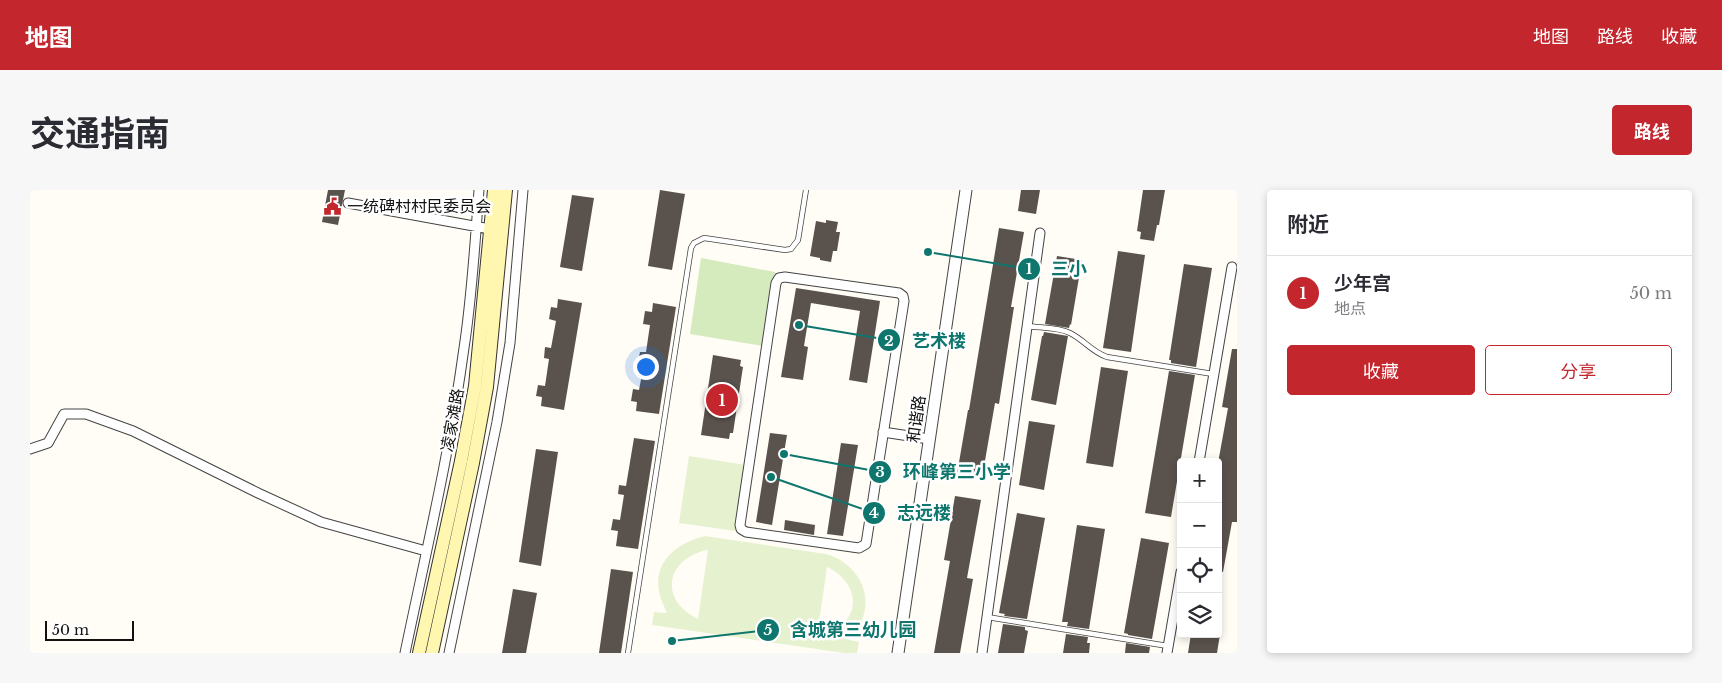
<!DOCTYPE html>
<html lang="zh">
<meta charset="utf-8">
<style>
:root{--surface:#fff;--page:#f7f7f7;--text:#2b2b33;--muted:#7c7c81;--line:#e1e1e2;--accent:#c4262e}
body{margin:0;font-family:"Libre Baskerville","Noto Sans SC",serif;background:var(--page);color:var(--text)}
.controls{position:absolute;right:15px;bottom:15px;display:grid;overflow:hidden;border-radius:5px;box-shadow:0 2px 8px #0003}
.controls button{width:45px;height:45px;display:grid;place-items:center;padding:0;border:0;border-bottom:1px solid var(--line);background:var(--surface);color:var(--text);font:25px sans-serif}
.scale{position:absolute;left:15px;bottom:12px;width:89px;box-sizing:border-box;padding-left:5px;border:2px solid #111;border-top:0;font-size:14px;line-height:18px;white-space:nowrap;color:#111;-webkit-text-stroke:4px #fff;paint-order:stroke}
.you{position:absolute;left:615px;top:176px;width:18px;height:18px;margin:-12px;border:4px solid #fff;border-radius:50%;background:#1a73e8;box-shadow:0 0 0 8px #1a73e833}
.badge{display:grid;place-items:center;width:32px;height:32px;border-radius:50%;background:var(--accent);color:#fff;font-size:16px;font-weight:700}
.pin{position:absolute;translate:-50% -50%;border:2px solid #fff;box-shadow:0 1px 5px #0006}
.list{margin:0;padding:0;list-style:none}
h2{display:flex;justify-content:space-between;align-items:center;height:65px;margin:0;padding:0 20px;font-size:21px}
h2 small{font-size:16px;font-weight:400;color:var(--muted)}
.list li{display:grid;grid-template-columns:32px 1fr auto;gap:15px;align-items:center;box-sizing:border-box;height:75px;padding:0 20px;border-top:1px solid var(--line)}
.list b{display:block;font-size:19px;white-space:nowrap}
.list p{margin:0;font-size:16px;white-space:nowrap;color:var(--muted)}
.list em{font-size:16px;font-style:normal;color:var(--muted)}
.actions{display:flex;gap:10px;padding:15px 20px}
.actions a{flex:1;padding:11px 0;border:1px solid var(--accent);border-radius:5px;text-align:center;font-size:18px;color:var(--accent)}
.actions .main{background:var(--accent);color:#fff}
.icon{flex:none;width:28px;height:28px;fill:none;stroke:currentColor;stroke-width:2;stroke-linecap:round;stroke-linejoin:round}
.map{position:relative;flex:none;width:1207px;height:463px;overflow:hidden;border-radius:5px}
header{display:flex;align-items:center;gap:30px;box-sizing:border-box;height:70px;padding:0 25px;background:var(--accent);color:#fff}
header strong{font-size:24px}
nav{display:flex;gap:28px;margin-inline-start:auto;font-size:18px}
.intro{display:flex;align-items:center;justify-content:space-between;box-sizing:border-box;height:120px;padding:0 30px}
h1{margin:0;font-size:35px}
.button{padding:12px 22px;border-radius:5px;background:var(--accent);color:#fff;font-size:18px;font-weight:700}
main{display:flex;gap:30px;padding:0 30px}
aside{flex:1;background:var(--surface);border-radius:5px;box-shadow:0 2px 8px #0003}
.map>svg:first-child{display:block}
.green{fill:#d5ebbd}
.pitch{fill:#e6f2cf;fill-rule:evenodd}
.building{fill:#5a524d}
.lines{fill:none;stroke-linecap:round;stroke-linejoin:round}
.service-casing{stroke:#444;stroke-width:6}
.minor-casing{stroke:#444;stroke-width:11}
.tertiary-casing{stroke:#444;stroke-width:13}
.secondary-casing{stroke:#333;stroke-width:14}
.service{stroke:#fff;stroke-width:4.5}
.minor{stroke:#fff;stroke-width:9}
.tertiary{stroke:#fff;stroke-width:11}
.secondary{stroke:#fff6b0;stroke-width:12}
.labels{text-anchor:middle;stroke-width:5;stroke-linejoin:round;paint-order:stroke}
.poi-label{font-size:16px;fill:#111;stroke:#fff;text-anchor:start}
.street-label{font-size:16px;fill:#111;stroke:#fff}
.leader{fill:none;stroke:#0f766e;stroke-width:2}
.callout-dot{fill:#0f766e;stroke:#fff;stroke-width:2}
.mark-label{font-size:15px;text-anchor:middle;font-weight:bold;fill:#fff}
.callout-label{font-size:18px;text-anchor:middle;font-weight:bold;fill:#0f766e;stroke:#fff;stroke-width:5;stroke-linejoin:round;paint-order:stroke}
</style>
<header>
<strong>地图</strong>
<nav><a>地图</a><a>路线</a><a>收藏</a></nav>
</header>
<div class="intro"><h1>交通指南</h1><a class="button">路线</a></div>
<main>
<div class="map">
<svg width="1207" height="463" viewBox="0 0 1207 463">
<rect width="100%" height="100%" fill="#fffdf5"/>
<path class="green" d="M671,68L745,82L733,156L660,144Z"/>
<path class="pitch" d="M659,266L716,275L706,341L649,333Z
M675,346L796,364C825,372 845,402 831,432C828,439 821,444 815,449L829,452L827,463H814L622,435L624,422L637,423C634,416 630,408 629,401C623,371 649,352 675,346ZM677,360H678L668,429C628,410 636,369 677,360ZM797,377C819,387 833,412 814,433C807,441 796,444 787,446Z"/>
<path class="building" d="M298,0H315L308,35L292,32Z
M630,0L655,4L642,80L618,76Z
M991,0H1010L1006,24L988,21Z
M1113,0H1135L1129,35H1127L1124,51L1110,49L1111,42L1107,41Z
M542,5L564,8L552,81L530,77Z
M796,30L808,32L806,42H810L807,61H803L801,72L790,70V68L780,66L786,31L796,33Z
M969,38L994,42L981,117H984L969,214L965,213L952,288L927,284L938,220H939Z
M1088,61L1115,65L1101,162L1073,158Z
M1027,66L1052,70L1041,135L1040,134L1039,138L1015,134Z
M1154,74L1182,78L1166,177L1141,173V170H1139Z
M766,98L850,111L837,193L819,190L830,121L781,113L774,156L778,157L773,190L751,187Z
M528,109L552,113L534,220L511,216L512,207L506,206L508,195L515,196L519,169L514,168L515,157L521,158L526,131L519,129L521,117L527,118Z
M623,113L646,117L629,224L606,221L607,212L601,211L603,199L609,200L614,173L608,172L610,162H616L620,135L613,134L615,121L622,122Z
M1014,142L1038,146L1026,215L1001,210L1012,146H1013Z
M1202,159H1207V332H1202L1193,382L1188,381V273L1198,218L1192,217Z
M683,165L711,170L710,176L713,177L703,243H700L699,249L671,245Z
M1071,177L1098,181L1083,277L1056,273Z
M1139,181L1165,185L1141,327L1115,323Z
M999,231L1025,235L1014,300L989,295Z
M740,243L757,245L742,335L726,332Z
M604,248L625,251L608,359L586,356L588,341L581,340L583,329L590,330L594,305L588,304L589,295L596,296Z
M811,253L828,255L813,346L797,344Z
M506,259L528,262L511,376L489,372Z
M925,306L951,310L937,388L943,389L930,463H904L920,371L914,370Z
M987,323L1015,328L997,429L974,426L975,424L969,423Z
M755,330L785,335L784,345L754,340Z
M1047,335L1075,339L1059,439L1037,436L1038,432H1032Z
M1111,348L1139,353L1122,449L1098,445V444L1094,443Z
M581,379L603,382L591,463H569Z
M483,399L507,403L496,463H472Z
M973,434L995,437V440L998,441L994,463H968Z
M1036,444L1058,447L1057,453H1060L1059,463H1033Z
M1161,444H1190L1187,463H1158Z
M1096,453L1120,457L1119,463H1095Z"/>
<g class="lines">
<defs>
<path id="service" d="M997,136C1010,138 1028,137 1040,143C1054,150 1062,162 1077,167L1183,184
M957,427L1138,456
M598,463L661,58L664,53L674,48L755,60L761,59L768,50L776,0"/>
<path id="minor" d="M318,13L460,39
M755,87L869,103L873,106L874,111L836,354L829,358L716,342L711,339L710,335L746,93L749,88Z
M853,242L899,249
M0,259L18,253L34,224H56L103,241L228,303L291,332L396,361
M1169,272L1202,77
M375,463C396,362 420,261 434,158C442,106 445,53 449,0
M419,463L467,232L480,153L493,0
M952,463L1010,43
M1137,463L1151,382"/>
<path id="tertiary" d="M868,463L936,0"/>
<path id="secondary" d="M389,463L431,271L445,196L464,0
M402,463L443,273L457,197L476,0"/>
</defs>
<use href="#service" class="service-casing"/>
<use href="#minor" class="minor-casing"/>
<use href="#tertiary" class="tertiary-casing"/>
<use href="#secondary" class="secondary-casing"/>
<use href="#service" class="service"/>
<use href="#minor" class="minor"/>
<use href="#tertiary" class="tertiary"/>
<use href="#secondary" class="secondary"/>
</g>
<defs>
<symbol id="civic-bare" viewBox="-9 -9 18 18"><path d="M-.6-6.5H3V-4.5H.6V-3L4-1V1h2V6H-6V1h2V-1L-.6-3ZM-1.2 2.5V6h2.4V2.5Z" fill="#c4262e" stroke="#fff" stroke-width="2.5" paint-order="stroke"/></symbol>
</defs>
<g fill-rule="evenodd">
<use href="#civic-bare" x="290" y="4" width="25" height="25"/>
</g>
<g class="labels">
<g class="poi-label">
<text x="317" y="22">一统碑村村民委员会</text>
</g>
<g class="street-label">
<text transform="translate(886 229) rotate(-82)" y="6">和谐路</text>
<text transform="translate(422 230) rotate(-80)" y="6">凌家滩路</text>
</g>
</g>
<path class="leader" d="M898 62L999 79M769 135L859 150M754 264L850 282M741 287L844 323M642 451L738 440"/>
<g class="callout-dot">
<circle cx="898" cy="62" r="5"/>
<circle cx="769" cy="135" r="5"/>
<circle cx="754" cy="264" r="5"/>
<circle cx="741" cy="287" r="5"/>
<circle cx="642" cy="451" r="5"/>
<circle cx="999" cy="79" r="12"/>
<circle cx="859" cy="150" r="12"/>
<circle cx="850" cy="282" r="12"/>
<circle cx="844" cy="323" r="12"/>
<circle cx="738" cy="440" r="12"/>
</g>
<g class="mark-label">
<text x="999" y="84">1</text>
<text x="859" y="156">2</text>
<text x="850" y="287">3</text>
<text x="844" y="328">4</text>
<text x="738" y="445">5</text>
</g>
<g class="callout-label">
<text x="1039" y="85">三小</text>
<text x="909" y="157">艺术楼</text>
<text x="927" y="288">环峰第三小学</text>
<text x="894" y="329">志远楼</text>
<text x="823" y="446">含城第三幼儿园</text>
</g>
</svg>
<div class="controls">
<button>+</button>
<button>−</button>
<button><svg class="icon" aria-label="locate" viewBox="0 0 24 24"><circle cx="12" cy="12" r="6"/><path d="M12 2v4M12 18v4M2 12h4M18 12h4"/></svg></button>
<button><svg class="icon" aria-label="layers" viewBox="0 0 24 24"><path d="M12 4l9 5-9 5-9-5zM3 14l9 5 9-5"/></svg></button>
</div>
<div class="scale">50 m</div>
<div class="you"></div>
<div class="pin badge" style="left:692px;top:210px">1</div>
</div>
<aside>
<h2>附近<small></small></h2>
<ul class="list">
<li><span class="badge">1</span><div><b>少年宫</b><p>地点</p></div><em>50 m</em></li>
</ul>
<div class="actions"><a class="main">收藏</a><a>分享</a></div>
</aside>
</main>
